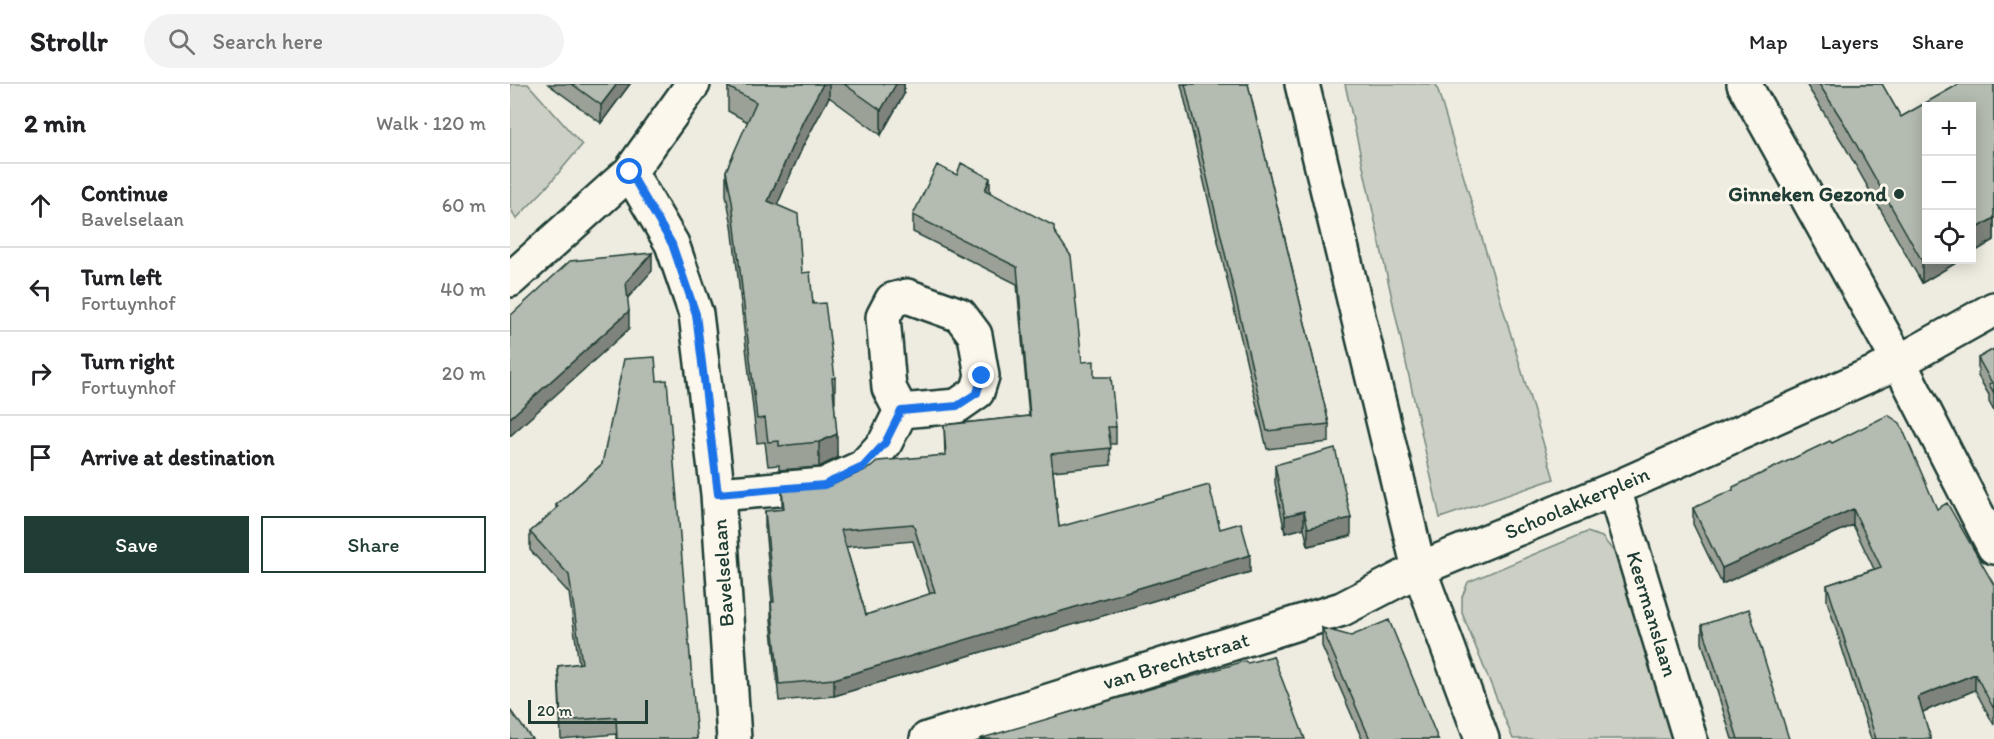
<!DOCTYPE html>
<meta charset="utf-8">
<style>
:root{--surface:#fff;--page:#f2f2f2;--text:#202124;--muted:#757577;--line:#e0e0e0;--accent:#1f3d34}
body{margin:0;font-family:Itim,sans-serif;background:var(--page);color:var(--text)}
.controls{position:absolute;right:18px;top:18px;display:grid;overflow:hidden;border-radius:0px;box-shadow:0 3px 15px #0003}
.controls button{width:54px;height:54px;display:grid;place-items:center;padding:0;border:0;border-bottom:2px solid var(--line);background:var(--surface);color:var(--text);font:30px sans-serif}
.scale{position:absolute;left:18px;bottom:15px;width:120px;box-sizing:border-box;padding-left:6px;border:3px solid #1f3d34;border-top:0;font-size:16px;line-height:21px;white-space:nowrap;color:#1f3d34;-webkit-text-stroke:4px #fbf7ec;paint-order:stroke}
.stop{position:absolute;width:18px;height:18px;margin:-14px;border:4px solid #1a73e8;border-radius:50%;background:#fff}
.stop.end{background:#1a73e8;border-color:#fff;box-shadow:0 2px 6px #0008}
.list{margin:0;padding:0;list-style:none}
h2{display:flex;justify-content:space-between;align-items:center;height:78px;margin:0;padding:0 24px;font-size:26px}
h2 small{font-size:20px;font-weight:400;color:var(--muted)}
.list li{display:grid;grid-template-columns:39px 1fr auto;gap:18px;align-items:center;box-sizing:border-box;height:84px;padding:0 24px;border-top:2px solid var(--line)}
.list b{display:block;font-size:22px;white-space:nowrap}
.list p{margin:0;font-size:20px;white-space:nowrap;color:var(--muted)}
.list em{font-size:20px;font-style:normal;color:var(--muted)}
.actions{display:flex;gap:12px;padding:18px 24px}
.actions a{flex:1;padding:14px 0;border:2px solid var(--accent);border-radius:0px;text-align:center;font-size:21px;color:var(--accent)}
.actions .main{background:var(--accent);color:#fff}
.icon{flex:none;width:33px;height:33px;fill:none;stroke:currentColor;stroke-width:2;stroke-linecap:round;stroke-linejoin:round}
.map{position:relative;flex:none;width:1484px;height:655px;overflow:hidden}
header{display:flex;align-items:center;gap:36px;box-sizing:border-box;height:84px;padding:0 30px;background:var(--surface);border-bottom:2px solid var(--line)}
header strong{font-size:28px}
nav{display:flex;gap:33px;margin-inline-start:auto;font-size:21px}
.search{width:420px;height:54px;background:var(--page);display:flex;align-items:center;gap:15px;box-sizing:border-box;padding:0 21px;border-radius:33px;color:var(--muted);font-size:22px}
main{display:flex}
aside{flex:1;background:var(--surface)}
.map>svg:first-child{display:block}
.green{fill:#cbcfc4;stroke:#75867c;stroke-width:1.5}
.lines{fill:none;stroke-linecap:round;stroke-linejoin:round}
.minor-casing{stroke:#1f3d34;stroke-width:38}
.minor{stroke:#fbf7ec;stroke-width:33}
.wall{fill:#9ba197;stroke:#1f3d34;stroke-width:1.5;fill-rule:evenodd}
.shaded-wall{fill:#7e837b;stroke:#1f3d34;stroke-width:1.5}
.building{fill:#b4bbb0;stroke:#1f3d34;stroke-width:1.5;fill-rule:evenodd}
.route{stroke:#1a73e8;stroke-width:8}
.poi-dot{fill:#1f3d34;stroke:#fbf7ec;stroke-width:2}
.labels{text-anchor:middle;stroke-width:6;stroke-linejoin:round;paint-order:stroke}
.poi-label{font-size:21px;font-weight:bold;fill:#1f3d34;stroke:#fbf7ec;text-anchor:end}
.street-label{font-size:21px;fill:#1f3d34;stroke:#fbf7ec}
</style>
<header>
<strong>Strollr</strong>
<div class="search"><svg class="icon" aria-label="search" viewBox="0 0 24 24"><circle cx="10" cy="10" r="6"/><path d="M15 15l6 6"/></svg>Search here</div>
<nav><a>Map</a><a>Layers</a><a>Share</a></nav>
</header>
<main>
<aside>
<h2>2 min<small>Walk · 120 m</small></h2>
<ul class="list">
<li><svg class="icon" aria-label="ahead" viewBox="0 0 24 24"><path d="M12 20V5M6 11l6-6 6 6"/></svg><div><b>Continue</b><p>Bavelselaan</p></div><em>60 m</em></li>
<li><svg class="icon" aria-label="left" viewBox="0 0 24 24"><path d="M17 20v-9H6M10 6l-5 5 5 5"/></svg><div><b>Turn left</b><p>Fortuynhof</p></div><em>40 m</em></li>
<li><svg class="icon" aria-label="right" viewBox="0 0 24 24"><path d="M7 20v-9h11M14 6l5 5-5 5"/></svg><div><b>Turn right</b><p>Fortuynhof</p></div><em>20 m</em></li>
<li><svg class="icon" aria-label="arrive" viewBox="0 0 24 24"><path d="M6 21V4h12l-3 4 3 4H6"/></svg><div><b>Arrive at destination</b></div></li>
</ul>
<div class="actions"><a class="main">Save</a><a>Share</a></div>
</aside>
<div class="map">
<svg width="1484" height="655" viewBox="0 0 1484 655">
<rect width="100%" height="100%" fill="#eeece1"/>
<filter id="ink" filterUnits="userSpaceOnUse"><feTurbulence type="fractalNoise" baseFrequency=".0167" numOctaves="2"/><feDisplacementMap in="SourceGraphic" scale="12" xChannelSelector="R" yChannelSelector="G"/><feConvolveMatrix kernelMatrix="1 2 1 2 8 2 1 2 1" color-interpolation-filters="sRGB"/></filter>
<g filter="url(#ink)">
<path class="green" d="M0,0H18L72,61L35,105L6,135L0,123Z
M835,0H926L1044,395L930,434Z
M1077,448L1092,453L1105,469L1163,655H1003L952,529V513L958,498Z"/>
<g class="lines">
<defs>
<path id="minor" d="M792,0L909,485L1104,405L1389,278L1234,0
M120,88L162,160L186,230L208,410L224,655
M0,196L120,88L183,0
M397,212L450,231L465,251L472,292L467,308L447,322L391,327L379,304L373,233L382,216Z
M1484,225L1389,278L1484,463
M1104,405L1180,655
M208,410L314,401L353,383L375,359L391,327
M417,655L832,525L909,485L972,655"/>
</defs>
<use href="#minor" class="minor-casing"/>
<use href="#minor" class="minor"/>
</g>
<path class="wall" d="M38,0H120L91,39Z
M220,0H394V10L371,51L319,13L293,62L267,121L303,220L325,294V318H324L327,374L309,383L269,386V381L258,382L255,358L247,359L222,141L216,111V87L238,38L218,27V3Z
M671,0H738L819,340V358L757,365Z
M1296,0H1372L1391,33L1449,0H1484V156L1461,170V22H1416V176H1451L1412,199L1334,61Z
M480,109L544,147L572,278L584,293L606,343V360H600L601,381L543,387L549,443L710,445L740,488L324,612L269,617L261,535V518H262L255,444V427L272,426V406L321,401L435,371L434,341L519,332L507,200L403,148V131ZM403,457L420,510L356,531L336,463Z
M1484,265V327L1479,318V311L1468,292V274Z
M147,297L187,655H106V650L51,655L48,582L69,580L59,509L20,466V448L46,425V421L92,380Z
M765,381L841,452L798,462L794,444L775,449L765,399Z
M1183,424L1427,425L1484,501V641L1465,606L1412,628L1421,655H1361L1317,517V501L1364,485L1343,441L1212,500L1183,440Z
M1192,541L1279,655H1222L1192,559Z
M812,544L928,655H852L812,562Z"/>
<path class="shaded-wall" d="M107,0H120L91,39V21Z
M313,0H319V13L293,62L258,142V117L293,37Z
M386,0H394V10L371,51V26Z
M480,94V110L475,106Z
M1484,134V156L1461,170V148Z
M142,169V187L116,216V198Z
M1416,174V176H1451L1412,199V177Z
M119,227V245L0,352V334Z
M327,350V374L309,383V358Z
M1343,425V441L1212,500V484Z
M794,427V444L775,449V432Z
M841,434V452L798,462V444Z
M740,471V488L324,612V595Z
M1465,590V606L1408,630V613Z"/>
<path class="building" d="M62,0H107L91,21Z
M220,0H313L293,37L258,117L288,130L292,189L300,188L303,220L315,219L325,294H322L327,350L309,358L269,362V357L258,358L255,334L247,335L222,117L216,87L246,18L218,3Z
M334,0H386L371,26Z
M675,0H738L819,340L757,347Z
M1309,0H1372L1391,33L1449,0H1484V134L1461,148V22H1416V174L1412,177L1334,39Z
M451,79L480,94L475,106L544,142V147L561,172L572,278L584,277V293H601L606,343H598L601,364L541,370L549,443L699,401L710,445L731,439L740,471L324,595L269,600L261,518H264L255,427L274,425L272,406L321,401L361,383L368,377L436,371L434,341L520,332L507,183L403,131L427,81L447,91ZM403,440L425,508L356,531L331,446Z
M142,169L116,198L119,227L0,334V232L60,177Z
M1484,265V309L1479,300L1482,299L1468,274Z
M145,273L147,297L157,296L187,655H107L106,633L51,637L48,582L72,579L59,491L20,448L48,423L46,421L92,380L114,275Z
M1378,331L1390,339L1427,425L1437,419L1484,501V625L1465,590L1408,613L1421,655H1366L1317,501L1371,483L1343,425L1212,484L1183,424L1223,406V403L1263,384L1320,357L1322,359Z
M825,364L841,434L798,444L794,427L775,432L765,381Z
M1239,525L1279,655H1228L1192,541Z
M879,536L928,655H860L812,544L841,552Z
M763,572L795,655H469L735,577L738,579Z
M0,626L22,655H0Z"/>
</g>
<g class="lines" filter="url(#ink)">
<path class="route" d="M120,88L162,160L186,230L208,410L314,401L353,383L375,359L391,327L447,322L467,309L472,292"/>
</g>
<circle class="poi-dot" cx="1389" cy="110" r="6"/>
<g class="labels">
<g class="poi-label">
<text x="1377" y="117">Ginneken Gezond</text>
</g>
<g class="street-label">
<text transform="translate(1067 419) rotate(-23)" y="7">Schoolakkerplein</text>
<text transform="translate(213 489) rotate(-94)" y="7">Bavelselaan</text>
<text transform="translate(1142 530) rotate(73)" y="7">Keermanslaan</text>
<text transform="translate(666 577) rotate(-17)" y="7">van Brechtstraat</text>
</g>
</g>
</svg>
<div class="controls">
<button>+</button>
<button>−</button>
<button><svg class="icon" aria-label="locate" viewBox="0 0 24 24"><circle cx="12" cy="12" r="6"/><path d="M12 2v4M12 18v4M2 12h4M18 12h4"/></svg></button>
</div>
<div class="scale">20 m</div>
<div class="stop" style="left:120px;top:88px"></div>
<div class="stop end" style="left:472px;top:292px"></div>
</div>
</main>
